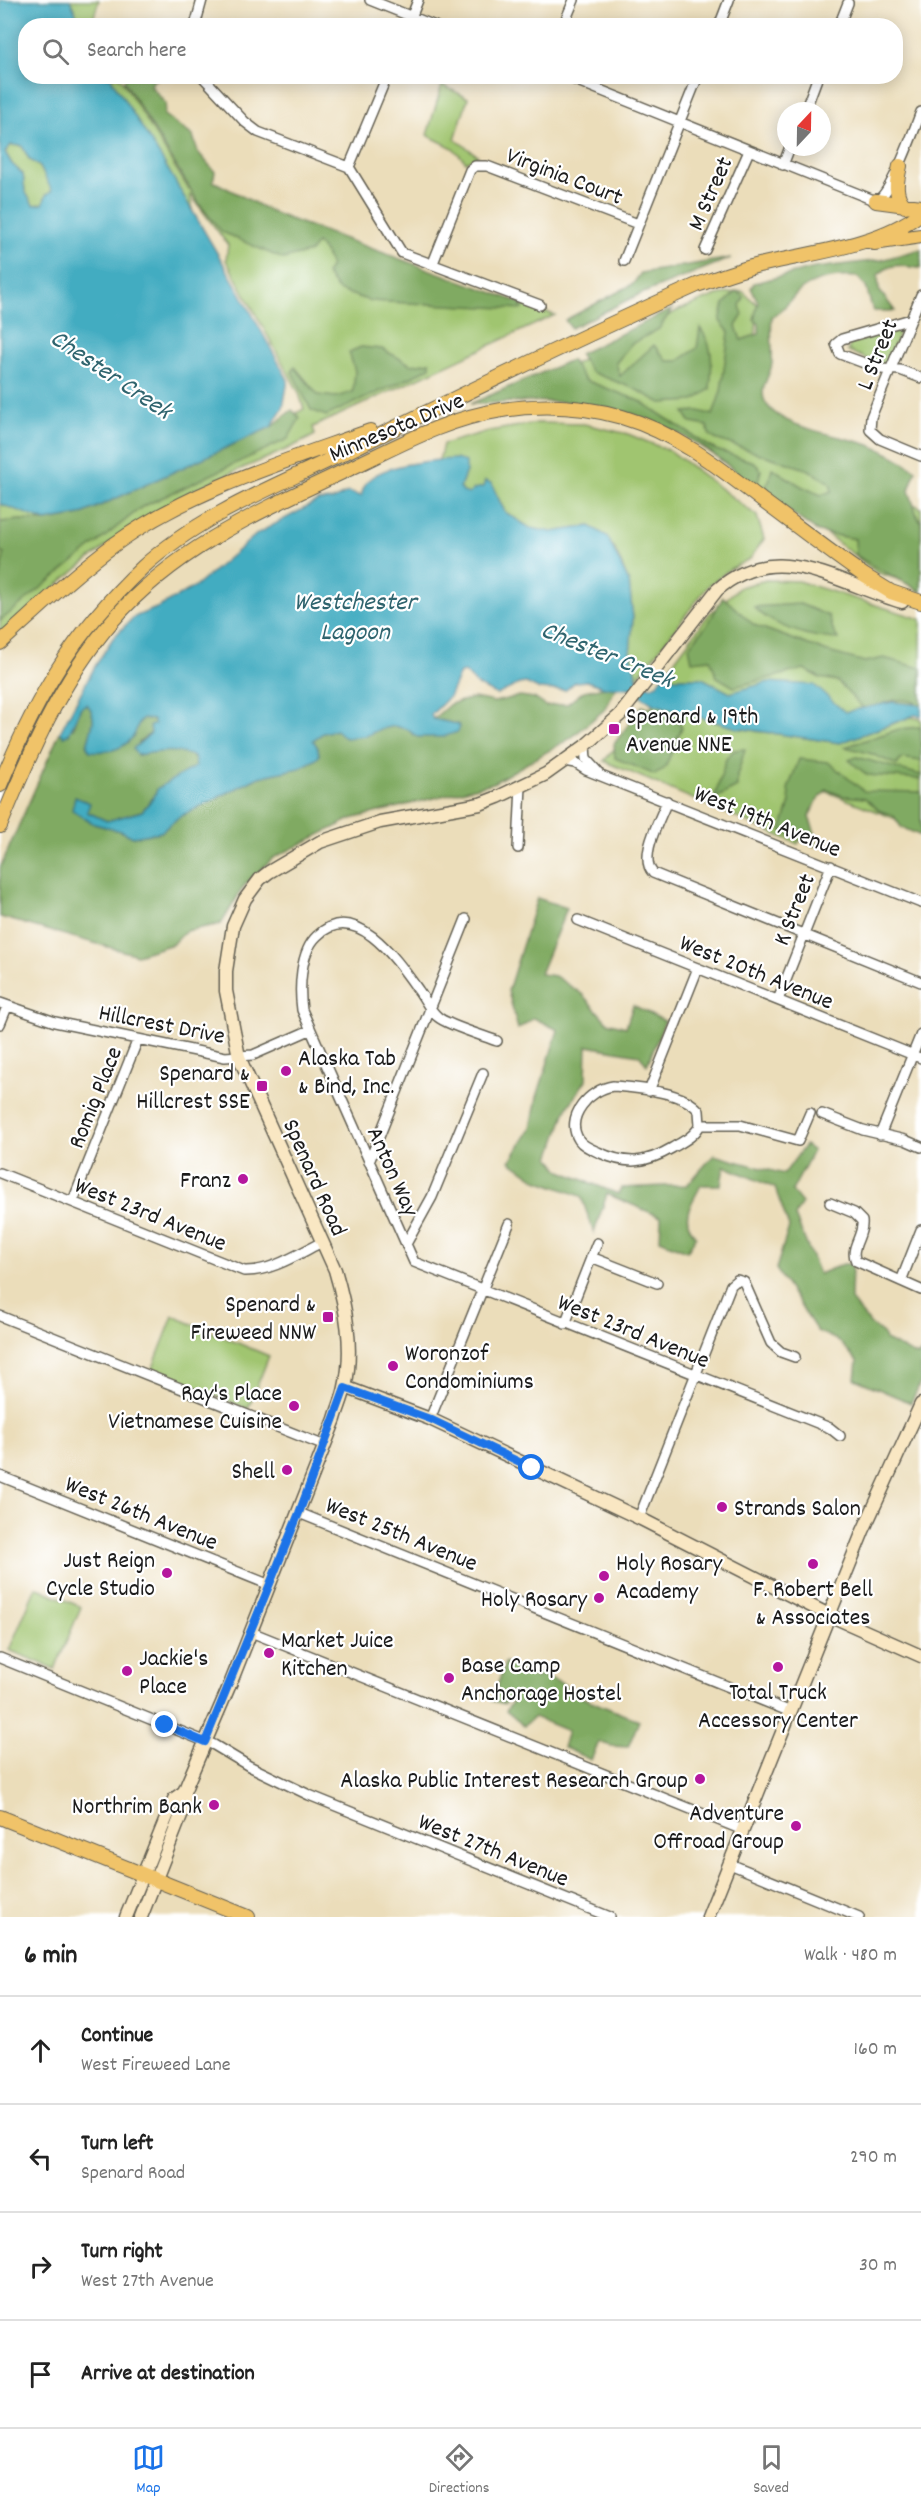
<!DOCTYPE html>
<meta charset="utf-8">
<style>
:root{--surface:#fff;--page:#f6f6f6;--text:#222;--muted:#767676;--line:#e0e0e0;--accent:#1a73e8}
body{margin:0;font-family:Dekko,sans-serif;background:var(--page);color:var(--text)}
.compass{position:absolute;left:777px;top:102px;width:54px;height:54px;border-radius:50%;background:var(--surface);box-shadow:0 3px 15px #0003;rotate:22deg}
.stop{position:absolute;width:18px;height:18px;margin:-14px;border:4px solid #1a73e8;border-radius:50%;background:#fff}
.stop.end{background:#1a73e8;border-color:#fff;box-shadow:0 2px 6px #0008}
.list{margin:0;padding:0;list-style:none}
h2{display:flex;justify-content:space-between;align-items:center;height:78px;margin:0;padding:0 24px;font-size:26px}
h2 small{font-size:20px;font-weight:400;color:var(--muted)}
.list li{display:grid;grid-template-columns:39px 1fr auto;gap:18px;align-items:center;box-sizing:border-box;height:108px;padding:0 24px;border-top:2px solid var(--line)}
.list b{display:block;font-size:22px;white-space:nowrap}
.list p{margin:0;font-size:20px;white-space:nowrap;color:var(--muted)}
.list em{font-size:20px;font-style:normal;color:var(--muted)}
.icon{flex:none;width:33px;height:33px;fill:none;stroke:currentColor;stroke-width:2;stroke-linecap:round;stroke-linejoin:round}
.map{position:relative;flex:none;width:921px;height:1917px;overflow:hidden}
.search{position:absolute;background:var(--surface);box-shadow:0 3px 15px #0003;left:18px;right:18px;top:18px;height:66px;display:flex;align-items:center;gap:15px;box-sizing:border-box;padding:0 21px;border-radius:24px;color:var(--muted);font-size:22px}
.sheet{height:510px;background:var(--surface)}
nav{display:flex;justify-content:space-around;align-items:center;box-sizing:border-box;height:84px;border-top:2px solid var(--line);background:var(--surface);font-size:16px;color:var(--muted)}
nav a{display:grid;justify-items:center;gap:3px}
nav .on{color:var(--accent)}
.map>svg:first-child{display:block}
.green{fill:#a0c570;stroke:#5e7046;stroke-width:1.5}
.forest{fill:#80aa62;stroke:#4e633f;stroke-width:1.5}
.water{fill:#42acc1;stroke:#2f646e;stroke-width:1.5;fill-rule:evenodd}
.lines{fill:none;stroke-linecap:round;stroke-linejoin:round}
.minor-casing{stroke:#646053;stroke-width:12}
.secondary-casing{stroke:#646053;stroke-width:15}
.primary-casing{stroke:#646053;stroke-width:16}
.minor{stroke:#fff;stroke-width:9}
.secondary{stroke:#f9e7c3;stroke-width:12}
.primary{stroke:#f0c369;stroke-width:14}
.route{stroke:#1a73e8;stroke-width:8}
.poi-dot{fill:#b5179e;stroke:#fff;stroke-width:2}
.labels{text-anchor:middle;stroke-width:4.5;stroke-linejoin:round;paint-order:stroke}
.street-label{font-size:24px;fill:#1c1c1c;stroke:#fff}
.poi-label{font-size:24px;fill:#1c1c1c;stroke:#fff;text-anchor:end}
.water-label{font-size:26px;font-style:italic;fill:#2f646e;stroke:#fff}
</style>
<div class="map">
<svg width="921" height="1917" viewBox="0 0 921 1917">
<rect width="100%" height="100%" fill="#fff"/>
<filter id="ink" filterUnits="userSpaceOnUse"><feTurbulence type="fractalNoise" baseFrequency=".0167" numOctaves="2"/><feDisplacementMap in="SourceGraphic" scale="12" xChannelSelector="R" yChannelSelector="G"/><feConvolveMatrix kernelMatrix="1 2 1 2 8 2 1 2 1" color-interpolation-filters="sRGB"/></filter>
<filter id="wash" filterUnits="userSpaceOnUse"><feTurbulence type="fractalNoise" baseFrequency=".008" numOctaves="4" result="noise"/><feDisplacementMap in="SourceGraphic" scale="24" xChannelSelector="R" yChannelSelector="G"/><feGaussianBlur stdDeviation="1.35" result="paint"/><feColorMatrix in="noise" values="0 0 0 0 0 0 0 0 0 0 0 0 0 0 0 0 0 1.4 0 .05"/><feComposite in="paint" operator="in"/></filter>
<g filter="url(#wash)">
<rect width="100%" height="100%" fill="#ebddba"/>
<path class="green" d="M46,0H99L91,26L64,25Z
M96,77H120L189,190L555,315L313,427L315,435C269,461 216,475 170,503C108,540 55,587 0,634V504L19,509L80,515L271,427L304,409L299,393L226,260L228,245L190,194L196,234Z
M442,85L468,98L455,139L478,156L466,162L453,148L427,135Z
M11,145L22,146L29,159L40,167L53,191L43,204L33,205L25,191L23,174L12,164L5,152Z
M742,291L758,305L749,412L921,508V587L876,572L819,528L672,425L561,371L679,310L717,295Z
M895,329L899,333L887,363L882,365L848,351L850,344Z
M538,423L584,424L628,434L672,452L757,516L764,539L750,559L730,569L708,586L637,678L630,653L633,618L629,582L614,547L590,526L552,532L530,528L505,512L491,483L469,494L463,492L460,487L466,471L439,460L443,444L489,431Z
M766,580L798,581L921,619V705L892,702L836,714L756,686L730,693L702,678H674L663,676L709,614L740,587Z
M653,704L737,728L840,743L911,717L921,719V829L820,789L798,844L604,761Z
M173,1316L269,1356L248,1409L152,1370Z
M36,1587L81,1607L55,1669L9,1650Z"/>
<path class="forest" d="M126,77H160L153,81L151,86L166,104L164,115L193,136L198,152L215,172L213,181L276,214L519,302L523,309L370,301L338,290L326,274L331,266L324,251L317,243L310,252L283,259L222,232L200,205L124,81Z
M921,249V268C902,268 895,259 878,275L879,290L895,311H873L866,287L858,277C838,275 811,279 796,294C788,303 783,311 772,317C770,333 773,348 772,363C771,375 760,386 764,399C775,429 844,435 872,446C888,452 901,460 916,470L909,490L917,516L921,522V592C899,578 877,570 856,555L855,539L818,532L762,492L769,481L772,468L801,486L821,495L832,491L830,483L809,470L715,439L709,434L707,426L691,423L684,412L699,411L713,415L721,391L729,332L720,321L724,304L737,291L744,297L740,306L743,315L736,326L741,340L759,334V324L754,320L758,302L751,288L754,283L815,268L881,260Z
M731,258L636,296L571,328L565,320L633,284L641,273Z
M672,309L659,329L631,344L616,363L620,376L654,345L667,361H678L697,348L700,328C715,348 712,365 710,389L693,401L661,403L635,389L591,372L579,354Z
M361,347L382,349L412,365L430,362V367L412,377L326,416L311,410L292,372L295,367L318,395L336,397L353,392L355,371L349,352Z
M571,360L585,380L640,401L704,443L716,450L754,462L761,470L756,488C738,474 720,458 701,446C619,397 562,399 470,404Z
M292,410L300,418L288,439L142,507L0,621V580L4,554L0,551V522L20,520L46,521L80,515L271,427Z
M723,597L754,625L828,652L865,662L884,658L921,668V706C902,693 884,703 866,711L837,681L820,678L804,669L734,687L717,677L710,659L692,661L689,647L709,622Z
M800,604L829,616L834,633L839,639C813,639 771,626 754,607Z
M604,687L616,688L604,710L571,738L493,783L351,819L273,858L244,886L221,924L186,931L173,944L137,955L0,917V868L60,732L64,735L74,727L81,706L87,704C99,719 90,730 87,746L90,751L133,735L138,723L143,718L153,720L155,724L151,733L139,742L137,755C154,752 184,745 195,759L196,766L191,770L158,788L153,798L142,811L107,821L87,812L82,801L75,797L94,824L121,831L133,837L161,832L179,817L259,777L299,768L315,760L319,756L318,748L313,740L323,733L336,730L346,737L365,736L378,730L394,726L407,729L417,737L457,724L433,719L450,704L474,698L494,702L520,696L534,698L546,706L567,704L584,691Z
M642,706L672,714L682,727L665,768L655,775L615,758L614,744Z
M919,727L921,728V761L902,758L897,765L869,753L845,747L899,729Z
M745,749L737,776V787L714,799L726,759L734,750Z
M857,757L921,775V779L867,775L849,760Z
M799,759L828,762L864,791L921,792V836L901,827L893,815L880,811L865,798L843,796L827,790L817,801L809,817L817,838L816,847L781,831L790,802L788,789Z
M537,898L567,908L540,974L555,976L582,994L607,1022L626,1027L633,1005L665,1021L647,1065L639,1055L587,1046L586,1080L566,1110L550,1158L561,1171L618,1194L621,1188L687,1185L714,1155L784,1174L805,1145L813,1151L792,1191L802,1203L795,1216L819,1274L843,1264H852L851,1300L871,1325L883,1334L885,1340L918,1356L921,1352V1381L911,1403L855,1379L857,1361L839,1341L817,1331L776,1269L789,1227L775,1188L724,1166L721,1185H701C691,1206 679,1216 696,1237L687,1251L660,1240L661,1217L607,1194L594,1233L581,1196L537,1180L510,1161L531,1128L537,1097L558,1030L534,1018L518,1029L508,991Z
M505,1663L536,1679L540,1674L563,1684L581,1697L639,1721L628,1747L611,1746L599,1742L591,1760L563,1747L568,1731L534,1717L524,1726L506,1711L512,1702L509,1699L505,1704L492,1701Z"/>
<path class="water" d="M0,0H70L81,25L26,26V76L110,77L162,159L240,292L288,380L283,408L271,427L80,515L46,521L0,504ZM11,145L22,146L29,159L40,167L52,191L46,195L43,204L33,205L25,191L23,174L12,164L5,152Z
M455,459L466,462V471L460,487L463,492L469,494L474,489L483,487L485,481L491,483L505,512L530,528L552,532L590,526L607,536L629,582L633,618L630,653L637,678L650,687L657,684L663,676L674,678H702L730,693L768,682L814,685L845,712L893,702L921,705V716L915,715L840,743L737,728L653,704L629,688L604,687L587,681L575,682L566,690H553L538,689L526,683L519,684L497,695L477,685L465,672L460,673L449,697L431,715L433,719L457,724L460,727L458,732L442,737H417L407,729L394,726L378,730L366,736L345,738L336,730L323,733L313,740L318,748L319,756L315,760L299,768L259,777L179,817L161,832L133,837L121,831L94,824L72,810L75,797L90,803L87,812L107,821L142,811L153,798L158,788L196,766L194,757C176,748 157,752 137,755L133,749L151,733L150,726L155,724L153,720L143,718C137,723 138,728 134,735C124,750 107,753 90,751L87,746C90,730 99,719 87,704L81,707L69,734L64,736L60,732L94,668L113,638L134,617L159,607L196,586L258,533L318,501L333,500L348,492L361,496C362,492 364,487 366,483C380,464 433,460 455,459Z"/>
</g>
<g filter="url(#ink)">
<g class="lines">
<defs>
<path id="minor" d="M370,0L435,26
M195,26L202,0
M408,26L418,0
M563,26L574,0
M719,26L729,0
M839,26L848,3
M202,76L245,122L258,132L349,167
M565,76L876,201C891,195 914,130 921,112
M805,111L818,76
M783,165L790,147
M349,167L402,253L540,305
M349,167L387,76
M705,250L749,151
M624,261L698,76
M433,263L470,170L475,166H487L638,224
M921,295L871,417L870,430L880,439L921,456
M911,319L842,339L836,344L840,354L880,369L900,370L921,378
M585,746L586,759L598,772
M564,761L575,763L586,770L921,903
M667,801C660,820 638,857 653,873L921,982
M518,848L521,786
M578,920L921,1058
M778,1000L831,866
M0,1003L55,1022L225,1057L253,1055L310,1030
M0,1024L7,1007
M497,1041C484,1036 447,1025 438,1017C430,1011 425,999 419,991C399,963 356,898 317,936C300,952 299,988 302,1010L414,1262L830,1428L840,1436
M613,1086C636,1088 684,1091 699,1111L700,1125C695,1136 682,1142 672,1148C645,1164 626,1165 598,1152C591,1149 583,1146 579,1140C564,1117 590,1089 613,1086Z
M649,1091L698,968
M822,1114L863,1130L905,1140L921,1147
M700,1125H740L798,1141L810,1113
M880,1135L921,1034
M369,1162L466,919
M0,1173L244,1271C271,1272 298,1254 322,1242
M73,1201L138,1039
M830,1203L854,1213L862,1221C864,1236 849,1248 856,1261L921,1290
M406,1244L432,1197L483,1073
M591,1257L657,1283
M901,1281L921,1230
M0,1316L325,1446
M565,1324L597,1243
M430,1419L509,1224
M0,1476L270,1585
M299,1513L791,1712
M639,1518L731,1285L737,1280L744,1282L771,1343L781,1352L795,1357
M251,1632L743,1830
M0,1658L214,1745L249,1766L309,1795L610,1917
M730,1864L859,1917"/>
<path id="secondary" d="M345,1387L430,1419L641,1519L829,1615L921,1656
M126,1917L174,1799L184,1792
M141,1917L185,1805L184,1792L188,1782L231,1682L335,1419C338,1408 343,1398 345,1387C354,1348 346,1307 335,1270L239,1057L226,991V971L233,926L245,899L260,879L269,872L320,842L380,822L480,804L498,797L546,774L585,746L620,715L717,590C777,537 838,584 902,602
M708,1917L863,1531L921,1404"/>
<path id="primary" d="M900,166C897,180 893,195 905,206
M876,201L921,207
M874,243L921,236
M0,643C38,609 74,574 115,544C190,490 284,462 370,431
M0,785C37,696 72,634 143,567C200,515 276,486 344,453C461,395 578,338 697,285C717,278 738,270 759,265C810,253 879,246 921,213
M0,826C30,753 61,680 113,620C177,546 267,508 353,467C401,444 448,418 502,410C541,404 583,406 622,417C676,433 719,467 763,501C797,526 830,552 865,576L891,592L921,602
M0,1817L248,1917"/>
</defs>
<use href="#minor" class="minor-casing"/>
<use href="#secondary" class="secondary-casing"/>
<use href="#primary" class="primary-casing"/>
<use href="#minor" class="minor"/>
<use href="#secondary" class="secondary"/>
<use href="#primary" class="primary"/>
</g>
</g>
<g class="lines" filter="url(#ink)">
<path class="route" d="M165,1725L205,1742L299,1513L345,1388L430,1419L532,1468"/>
</g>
<g class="poi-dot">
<rect x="608" y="723" width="12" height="12" rx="3"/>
<circle cx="286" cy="1071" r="6"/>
<rect x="256" y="1080" width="12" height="12" rx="3"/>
<circle cx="243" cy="1179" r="6"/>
<rect x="322" y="1311" width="12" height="12" rx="3"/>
<circle cx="393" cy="1366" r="6"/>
<circle cx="294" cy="1406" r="6"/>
<circle cx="287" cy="1470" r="6"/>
<circle cx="722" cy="1507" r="6"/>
<circle cx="813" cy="1564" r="6"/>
<circle cx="167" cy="1573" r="6"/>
<circle cx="604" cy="1576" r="6"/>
<circle cx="599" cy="1598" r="6"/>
<circle cx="269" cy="1653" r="6"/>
<circle cx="778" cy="1667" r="6"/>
<circle cx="127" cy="1671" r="6"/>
<circle cx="449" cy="1678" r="6"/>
<circle cx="700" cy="1779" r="6"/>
<circle cx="214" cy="1805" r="6"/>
<circle cx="796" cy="1826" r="6"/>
</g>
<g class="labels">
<g class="street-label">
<text transform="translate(565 175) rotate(21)" y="8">Virginia Court</text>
<text transform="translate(709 193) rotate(-66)" y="8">M Street</text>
<text transform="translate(876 354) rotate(-68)" y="8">L Street</text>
<text transform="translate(396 426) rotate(-23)" y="8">Minnesota Drive</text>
<text transform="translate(768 820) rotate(22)" y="8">West 19th Avenue</text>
<text transform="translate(793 909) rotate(-68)" y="8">K Street</text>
<text transform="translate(757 971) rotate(22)" y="8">West 20th Avenue</text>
<text transform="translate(162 1023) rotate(11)" y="8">Hillcrest Drive</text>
<text transform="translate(94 1097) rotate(-68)" y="8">Romig Place</text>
<text transform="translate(394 1171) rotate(66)" y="8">Anton Way</text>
<text transform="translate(316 1177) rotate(66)" y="8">Spenard Road</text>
<text transform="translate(151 1213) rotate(22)" y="8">West 23rd Avenue</text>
<text transform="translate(634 1330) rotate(22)" y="8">West 23rd Avenue</text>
<text transform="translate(142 1512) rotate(22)" y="8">West 26th Avenue</text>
<text transform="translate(402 1533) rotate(22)" y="8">West 25th Avenue</text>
<text transform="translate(494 1849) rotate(22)" y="8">West 27th Avenue</text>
</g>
<g class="poi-label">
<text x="626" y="723" text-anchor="start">Spenard &amp; 19th<tspan x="626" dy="28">Avenue NNE</tspan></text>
<text x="298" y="1065" text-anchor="start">Alaska Tab<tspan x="298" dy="28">&amp; Bind, Inc.</tspan></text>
<text x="250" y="1080">Spenard &amp;<tspan x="250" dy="28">Hillcrest SSE</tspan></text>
<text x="231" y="1187">Franz</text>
<text x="316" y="1311">Spenard &amp;<tspan x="316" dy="28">Fireweed NNW</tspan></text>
<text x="405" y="1360" text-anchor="start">Woronzof<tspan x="405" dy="28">Condominiums</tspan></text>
<text x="282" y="1400">Ray's Place<tspan x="282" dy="28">Vietnamese Cuisine</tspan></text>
<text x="275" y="1478">Shell</text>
<text x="734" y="1515" text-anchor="start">Strands Salon</text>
<text x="155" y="1567">Just Reign<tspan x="155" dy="28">Cycle Studio</tspan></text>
<text x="616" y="1570" text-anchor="start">Holy Rosary<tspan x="616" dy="28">Academy</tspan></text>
<text x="813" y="1596" text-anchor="middle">F. Robert Bell<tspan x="813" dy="28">&amp; Associates</tspan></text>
<text x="587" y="1606">Holy Rosary</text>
<text x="281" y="1647" text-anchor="start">Market Juice<tspan x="281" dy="28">Kitchen</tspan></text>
<text x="139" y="1665" text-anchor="start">Jackie's<tspan x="139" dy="28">Place</tspan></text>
<text x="461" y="1672" text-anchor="start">Base Camp<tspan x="461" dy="28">Anchorage Hostel</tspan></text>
<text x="778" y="1699" text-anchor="middle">Total Truck<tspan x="778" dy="28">Accessory Center</tspan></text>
<text x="688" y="1787">Alaska Public Interest Research Group</text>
<text x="202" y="1813">Northrim Bank</text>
<text x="784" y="1820">Adventure<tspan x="784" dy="28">Offroad Group</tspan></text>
</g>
<g class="water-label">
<text transform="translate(112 373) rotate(34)" y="9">Chester Creek</text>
<text x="355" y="609">Westchester<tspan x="355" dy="30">Lagoon</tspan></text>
<text transform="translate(608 653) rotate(22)" y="9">Chester Creek</text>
</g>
</g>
</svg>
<svg class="compass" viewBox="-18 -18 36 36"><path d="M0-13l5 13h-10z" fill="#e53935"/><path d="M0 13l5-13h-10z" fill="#767676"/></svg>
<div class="stop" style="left:532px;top:1468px"></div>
<div class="stop end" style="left:165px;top:1725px"></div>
<div class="search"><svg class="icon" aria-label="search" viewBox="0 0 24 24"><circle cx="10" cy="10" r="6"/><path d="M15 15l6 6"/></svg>Search here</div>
</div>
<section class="sheet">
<h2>6 min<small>Walk · 480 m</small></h2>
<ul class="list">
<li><svg class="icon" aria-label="ahead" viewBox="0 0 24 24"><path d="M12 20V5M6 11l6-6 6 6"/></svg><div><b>Continue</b><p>West Fireweed Lane</p></div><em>160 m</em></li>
<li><svg class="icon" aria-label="left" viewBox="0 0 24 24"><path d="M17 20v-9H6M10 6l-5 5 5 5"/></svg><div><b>Turn left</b><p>Spenard Road</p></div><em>290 m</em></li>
<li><svg class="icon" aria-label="right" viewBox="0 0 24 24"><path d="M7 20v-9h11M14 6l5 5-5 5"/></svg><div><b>Turn right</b><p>West 27th Avenue</p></div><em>30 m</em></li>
<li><svg class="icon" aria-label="arrive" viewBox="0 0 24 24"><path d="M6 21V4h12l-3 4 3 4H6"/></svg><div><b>Arrive at destination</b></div></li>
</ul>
</section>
<nav>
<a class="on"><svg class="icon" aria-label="map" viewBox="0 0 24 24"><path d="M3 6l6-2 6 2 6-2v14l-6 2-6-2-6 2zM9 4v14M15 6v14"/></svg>Map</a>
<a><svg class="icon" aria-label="directions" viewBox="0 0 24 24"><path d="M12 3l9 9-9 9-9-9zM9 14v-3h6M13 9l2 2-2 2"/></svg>Directions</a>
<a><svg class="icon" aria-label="saved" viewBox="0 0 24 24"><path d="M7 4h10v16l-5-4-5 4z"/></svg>Saved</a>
</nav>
